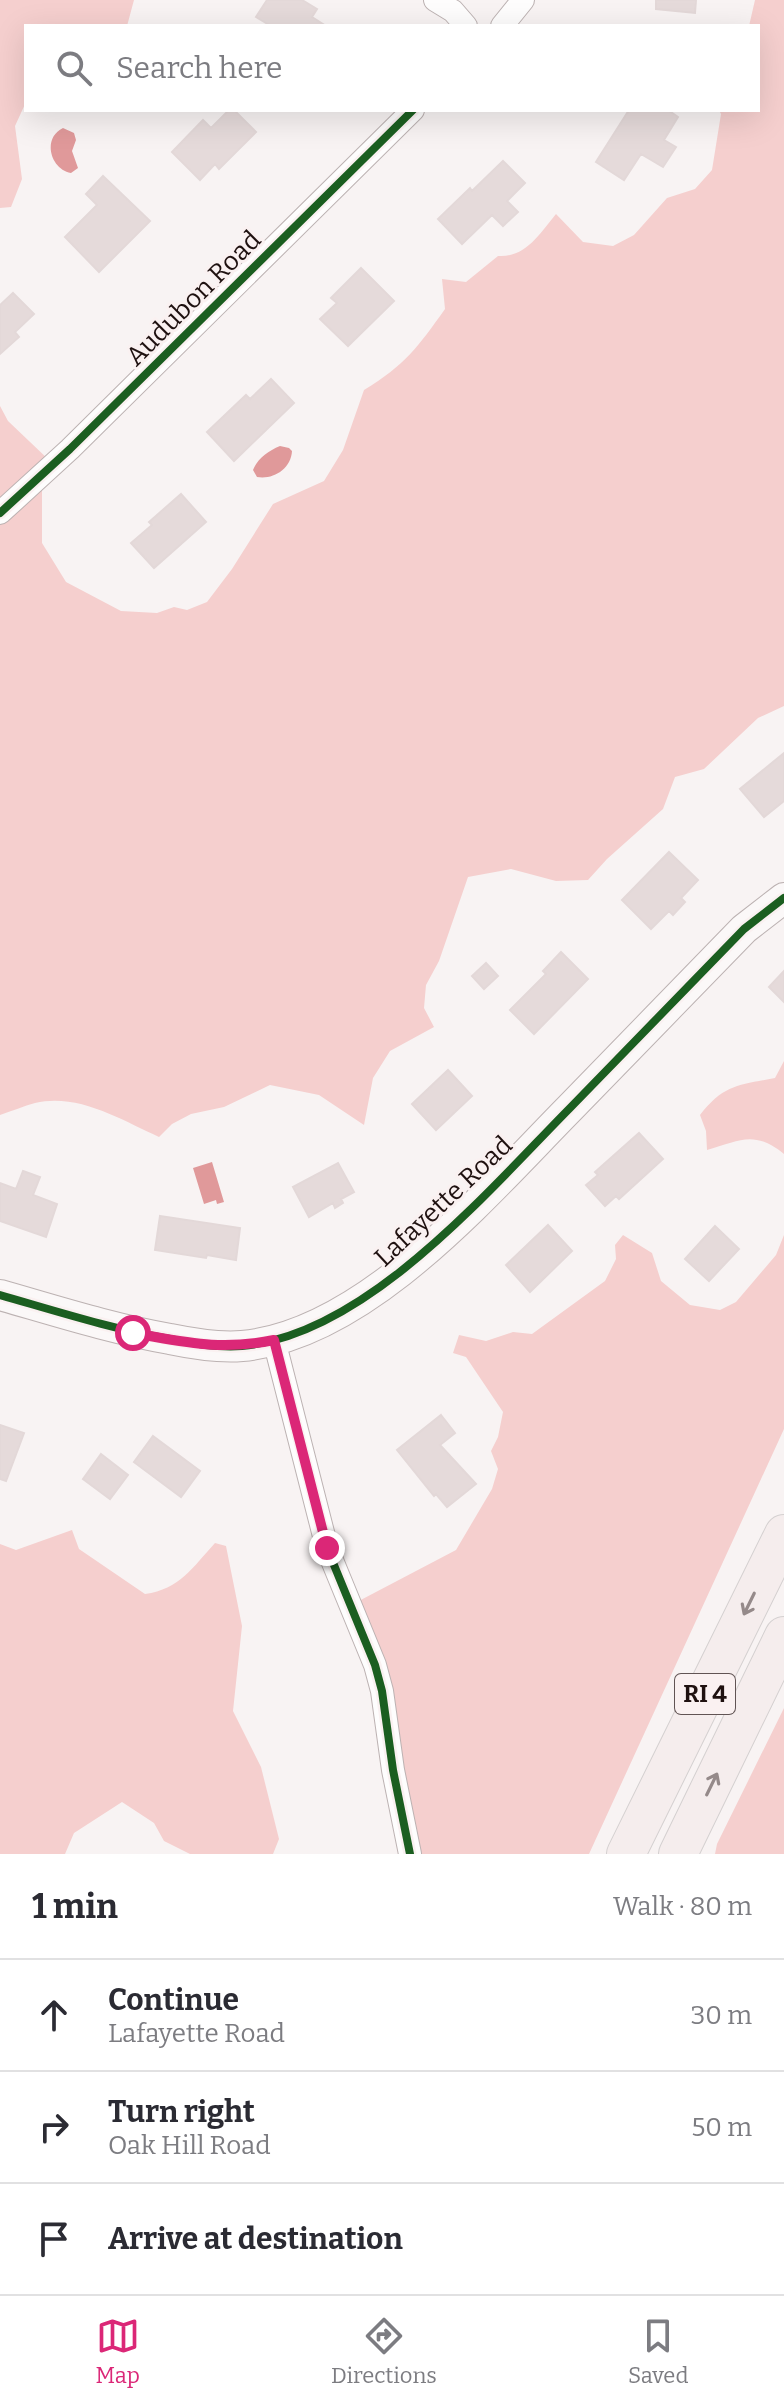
<!DOCTYPE html>
<meta charset="utf-8">
<style>
:root{--surface:#fff;--page:#f2f2f3;--text:#2b2b33;--muted:#7c7c81;--line:#e1e1e2;--accent:#db2777}
body{margin:0;font-family:Bitter,serif;background:var(--page);color:var(--text)}
.stop{position:absolute;width:24px;height:24px;margin:-18px;border:6px solid #db2777;border-radius:50%;background:#fff}
.stop.end{background:#db2777;border-color:#fff;box-shadow:0 2px 8px #0008}
.list{margin:0;padding:0;list-style:none}
h2{display:flex;justify-content:space-between;align-items:center;height:104px;margin:0;padding:0 32px;font-size:34px}
h2 small{font-size:26px;font-weight:400;color:var(--muted)}
.list li{display:grid;grid-template-columns:52px 1fr auto;gap:24px;align-items:center;box-sizing:border-box;height:112px;padding:0 32px;border-top:2px solid var(--line)}
.list b{display:block;font-size:30px;white-space:nowrap}
.list p{margin:0;font-size:26px;white-space:nowrap;color:var(--muted)}
.list em{font-size:26px;font-style:normal;color:var(--muted)}
.icon{flex:none;width:44px;height:44px;fill:none;stroke:currentColor;stroke-width:2;stroke-linecap:round;stroke-linejoin:round}
.map{position:relative;flex:none;width:784px;height:1854px;overflow:hidden}
.search{position:absolute;background:var(--surface);box-shadow:0 8px 32px #0002;left:24px;right:24px;top:24px;height:88px;display:flex;align-items:center;gap:20px;box-sizing:border-box;padding:0 28px;border-radius:0px;color:var(--muted);font-size:30px}
.sheet{height:440px;background:var(--surface)}
nav{display:flex;justify-content:space-around;align-items:center;box-sizing:border-box;height:112px;border-top:2px solid var(--line);background:var(--surface);font-size:22px;color:var(--muted)}
nav a{display:grid;justify-items:center;gap:4px}
nav .on{color:var(--accent)}
.map>svg:first-child{display:block}
.green{fill:#f5cfce}
.water{fill:#e0999a}
.building{fill:#e5dada;stroke:#e3d8d8;stroke-width:2}
.lines{fill:none;stroke-linecap:round;stroke-linejoin:round}
.street-casing{stroke:#bcb2b2;stroke-width:24}
.secondary-casing{stroke:#bcb2b2;stroke-width:32}
.highway-casing{stroke:#d4d0d0;stroke-width:40}
.street{stroke:#fefdfd;stroke-width:22}
.secondary{stroke:#fbf8f8;stroke-width:30}
.highway{stroke:#f5eded;stroke-width:38}
.cycleway-casing{stroke:#faf1f1;stroke-width:13}
.cycleway{stroke:#1b5e20;stroke-width:8}
.oneway{stroke:#958a8a}
.route{stroke:#db2777;stroke-width:10}
.labels{text-anchor:middle;stroke-width:6;stroke-linejoin:round;paint-order:stroke}
.shield{fill:#faf1f1;stroke:#615454;stroke-width:2}
.shield-label{font-size:24px;font-weight:bold;fill:#1f1110}
.street-label{font-size:26px;fill:#1f1110;stroke:#faf1f1}
</style>
<div class="map">
<svg width="784" height="1854" viewBox="0 0 784 1854">
<rect width="100%" height="100%" fill="#f8f3f3"/>
<path class="green" d="M0,0H134L127,26H26V102L15,126L22,179L11,207L0,208Z
M755,0H784V706L758,718L704,769L675,777L663,809L607,859L588,880L556,881L511,869L468,877L439,961L426,985L424,1008L434,1027L390,1051L373,1078L364,1125L319,1095L270,1085L224,1107L191,1114L172,1124L159,1137C121,1120 79,1093 35,1103C24,1106 12,1111 0,1115V406L8,421L50,461L34,483L42,491V543L66,582L121,611L157,613L174,607L187,610L207,602L232,569L273,504L324,481L343,450L364,390C405,365 418,347 445,309L442,279L466,282L498,256C526,258 540,233 556,214L583,242L613,246L634,235L667,198L695,189L712,170L721,114L719,110H758V26H749Z
M784,1061V1154C754,1130 741,1140 707,1150L706,1131L700,1115C724,1084 740,1085 775,1078Z
M623,1235L652,1253L661,1281L690,1305L720,1310L736,1302L776,1255L784,1235V1429L589,1854H411L355,1603L456,1550L492,1489L498,1469L491,1451L498,1437L503,1412L466,1357L453,1353L459,1335L486,1341L513,1332L532,1334L605,1281L616,1259L615,1245Z
M72,1530L79,1549L145,1594C180,1589 192,1568 215,1543L226,1546L242,1626L233,1711L261,1767L279,1839L273,1854H190L164,1841L154,1823L122,1802L74,1833L65,1854H0V1544L16,1550Z
M784,1708V1854H715L717,1844Z"/>
<path class="water" d="M63,128L74,133L76,140L72,151L78,168L71,173C50,169 42,138 63,128Z
M280,446L289,448L292,451C291,469 273,480 257,477L253,470C258,458 268,451 280,446Z
M212,1162L224,1202L217,1204L216,1200L204,1204L193,1168Z"/>
<path class="building" d="M267,0H302L317,9L312,17L326,26H271L256,17Z
M656,0H696L695,13L656,9Z
M229,110H234L256,132L219,169L215,164L200,180L172,152L203,120L211,128Z
M629,110H668L678,117L664,140L676,147L663,167L641,154L624,180L596,162Z
M503,161L525,183L507,201L518,212L503,226L492,215L462,244L438,219L470,188L472,191Z
M103,176L150,221L99,272L65,237L97,205L86,194Z
M361,268L394,301L348,346L320,319L337,303L331,298Z
M13,293L34,314L15,332L19,337L0,354V305Z
M271,379L294,403L234,461L207,432L246,395L250,399Z
M181,494L206,522L154,568L131,543L152,525L149,522Z
M784,753V801L764,817L740,789Z
M669,852L698,880L681,898L685,902L673,915L669,911L651,929L622,900Z
M561,952L588,979L534,1034L510,1010L546,974L543,971Z
M486,963L498,976L484,989L472,976Z
M784,971V1002L769,987Z
M448,1070L472,1096L436,1130L412,1104Z
M639,1133L663,1159L619,1199L616,1196L605,1206L586,1185L598,1175L595,1172Z
M338,1163L354,1192L341,1199L343,1203L335,1208L333,1203L309,1217L293,1187Z
M23,1171L40,1177L33,1195L57,1204L46,1237L0,1221V1183L16,1189Z
M160,1216L240,1228L236,1260L207,1255L206,1258L155,1250Z
M548,1225L572,1251L530,1292L506,1265Z
M715,1226L739,1249L709,1281L685,1259Z
M441,1415L455,1433L440,1445L476,1484L447,1507L436,1494L434,1496L397,1450Z
M0,1425L24,1433L6,1481L0,1479Z
M153,1436L200,1471L181,1497L134,1462Z
M101,1454L128,1475L110,1499L83,1479Z"/>
<g class="lines">
<defs>
<path id="street" d="M435,0L453,11L466,26
M502,26L523,0
M0,513L70,449L413,110
M274,1340L327,1548L375,1665L382,1691L393,1770L410,1854"/>
<path id="secondary" d="M0,1295C56,1311 112,1329 170,1339C194,1344 218,1348 242,1346C366,1335 487,1192 570,1108C628,1048 686,989 744,929L784,898"/>
<path id="highway" d="M626,1854L784,1534
M678,1854L784,1636"/>
</defs>
<use href="#street" class="street-casing"/>
<use href="#secondary" class="secondary-casing"/>
<use href="#highway" class="highway-casing"/>
<use href="#street" class="street"/>
<use href="#secondary" class="secondary"/>
<use href="#highway" class="highway"/>
<defs>
<path id="cycleway" d="M0,513L70,449L413,110
M0,1295C56,1311 112,1329 170,1339C194,1344 218,1348 242,1346C366,1335 487,1192 570,1108C628,1048 686,989 744,929L784,898
M274,1340L327,1548L375,1665L382,1691L393,1770L410,1854"/>
</defs>
<use href="#cycleway" class="cycleway-casing"/>
<use href="#cycleway" class="cycleway"/>
</g>
<defs><path id="oneway-shaft" d="M-6 0H5M1.5-3L5.5 0L1.5 3" fill="none" stroke-width="1.6" stroke-linecap="round" stroke-linejoin="round" transform="scale(2)"/></defs>
<g class="oneway">
<use href="#oneway-shaft" transform="translate(749 1604) rotate(116)"/>
<use href="#oneway-shaft" transform="translate(712 1784) rotate(-64)"/>
</g>
<g class="lines">
<path class="route" d="M133,1333C186,1342 219,1351 274,1340L327,1548"/>
</g>
<g class="labels">
<rect class="shield" x="675" y="1674" width="60" height="40" rx="6"/>
<g class="shield-label">
<text x="705" y="1702">RI 4</text>
</g>
<g class="street-label">
<text transform="translate(193 298) rotate(-45)" y="9">Audubon Road</text>
<text transform="translate(443 1201) rotate(-43)" y="9">Lafayette Road</text>
</g>
</g>
</svg>
<div class="stop" style="left:133px;top:1333px"></div>
<div class="stop end" style="left:327px;top:1548px"></div>
<div class="search"><svg class="icon" aria-label="search" viewBox="0 0 24 24"><circle cx="10" cy="10" r="6"/><path d="M15 15l6 6"/></svg>Search here</div>
</div>
<section class="sheet">
<h2>1 min<small>Walk · 80 m</small></h2>
<ul class="list">
<li><svg class="icon" aria-label="ahead" viewBox="0 0 24 24"><path d="M12 20V5M6 11l6-6 6 6"/></svg><div><b>Continue</b><p>Lafayette Road</p></div><em>30 m</em></li>
<li><svg class="icon" aria-label="right" viewBox="0 0 24 24"><path d="M7 20v-9h11M14 6l5 5-5 5"/></svg><div><b>Turn right</b><p>Oak Hill Road</p></div><em>50 m</em></li>
<li><svg class="icon" aria-label="arrive" viewBox="0 0 24 24"><path d="M6 21V4h12l-3 4 3 4H6"/></svg><div><b>Arrive at destination</b></div></li>
</ul>
</section>
<nav>
<a class="on"><svg class="icon" aria-label="map" viewBox="0 0 24 24"><path d="M3 6l6-2 6 2 6-2v14l-6 2-6-2-6 2zM9 4v14M15 6v14"/></svg>Map</a>
<a><svg class="icon" aria-label="directions" viewBox="0 0 24 24"><path d="M12 3l9 9-9 9-9-9zM9 14v-3h6M13 9l2 2-2 2"/></svg>Directions</a>
<a><svg class="icon" aria-label="saved" viewBox="0 0 24 24"><path d="M7 4h10v16l-5-4-5 4z"/></svg>Saved</a>
</nav>
